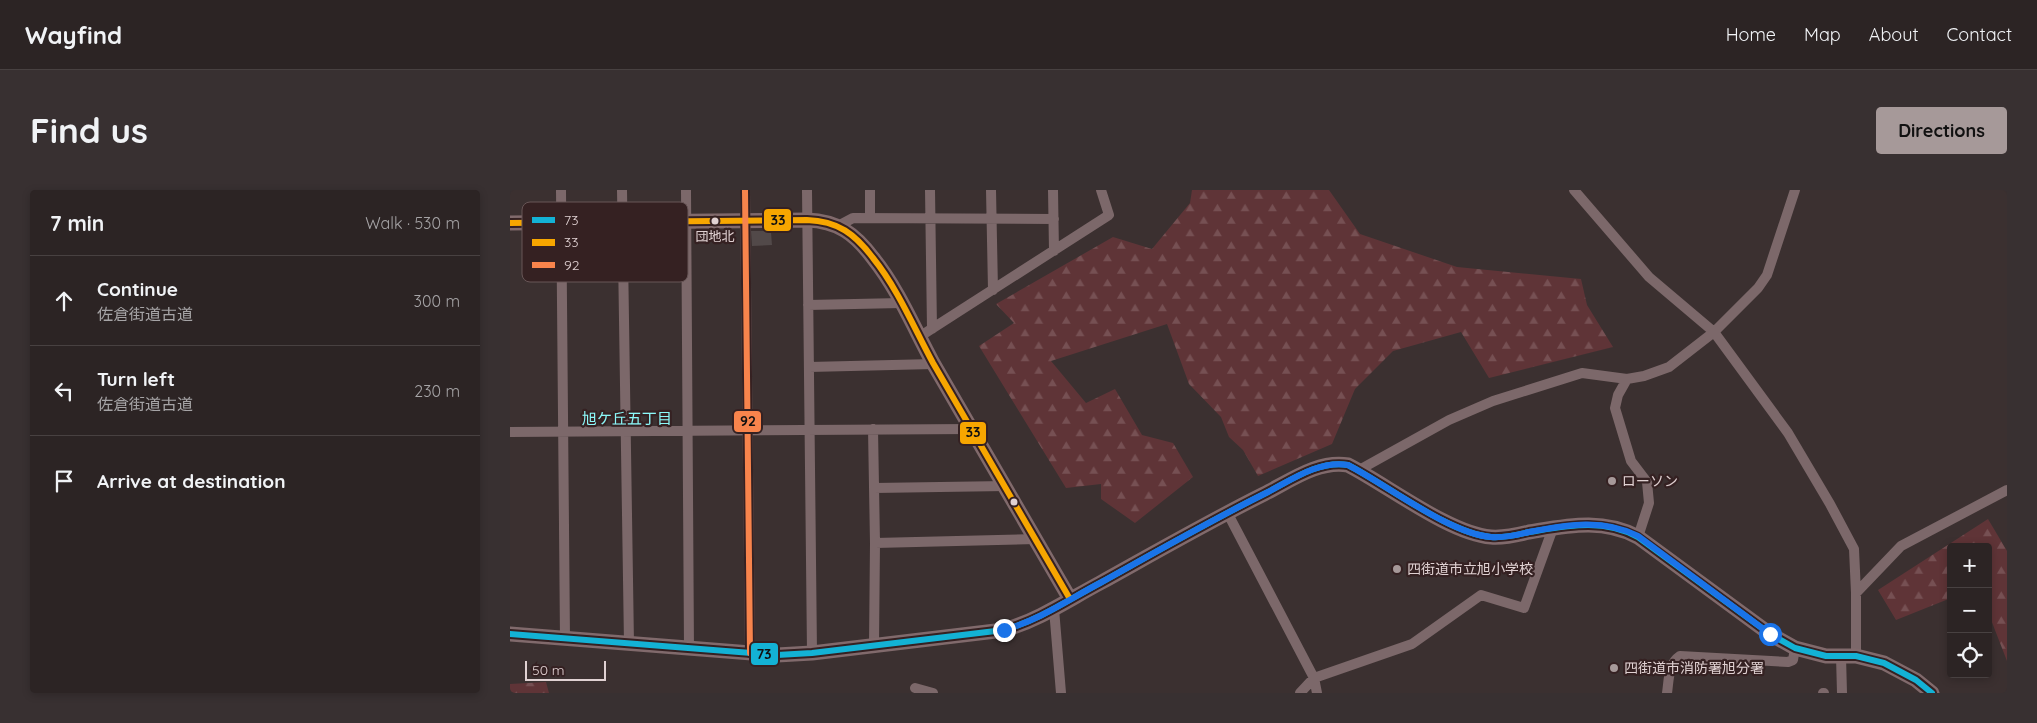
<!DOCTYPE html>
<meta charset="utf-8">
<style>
:root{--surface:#2c2424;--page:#383031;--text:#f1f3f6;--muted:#a6a4a6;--line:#484141;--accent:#a69999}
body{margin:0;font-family:Quicksand,"Noto Sans JP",sans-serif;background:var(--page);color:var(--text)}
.controls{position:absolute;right:15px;bottom:15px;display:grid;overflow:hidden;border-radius:5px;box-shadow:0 2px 8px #0003}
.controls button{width:45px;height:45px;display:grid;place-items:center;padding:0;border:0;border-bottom:1px solid var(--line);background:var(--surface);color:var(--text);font:25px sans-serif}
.scale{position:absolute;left:15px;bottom:12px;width:81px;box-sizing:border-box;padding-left:5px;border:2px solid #e0d1d2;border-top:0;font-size:14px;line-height:18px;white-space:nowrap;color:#e0d1d2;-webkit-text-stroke:4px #352122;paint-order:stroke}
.stop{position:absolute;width:15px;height:15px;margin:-11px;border:4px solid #1a73e8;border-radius:50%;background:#fff}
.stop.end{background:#1a73e8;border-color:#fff;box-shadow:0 1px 5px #0008}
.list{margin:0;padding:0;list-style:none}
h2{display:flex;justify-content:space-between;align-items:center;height:65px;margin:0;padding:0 20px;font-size:21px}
h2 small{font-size:16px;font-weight:400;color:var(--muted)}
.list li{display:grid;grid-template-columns:32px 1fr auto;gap:15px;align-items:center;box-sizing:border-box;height:90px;padding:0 20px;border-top:1px solid var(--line)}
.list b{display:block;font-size:19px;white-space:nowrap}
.list p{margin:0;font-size:16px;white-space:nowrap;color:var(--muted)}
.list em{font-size:16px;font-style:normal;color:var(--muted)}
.icon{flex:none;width:28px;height:28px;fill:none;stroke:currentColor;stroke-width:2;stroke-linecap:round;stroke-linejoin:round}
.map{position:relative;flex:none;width:1497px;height:503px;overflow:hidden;border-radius:5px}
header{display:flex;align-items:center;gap:30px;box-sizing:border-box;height:70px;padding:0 25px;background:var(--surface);border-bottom:1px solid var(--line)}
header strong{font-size:24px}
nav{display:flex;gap:28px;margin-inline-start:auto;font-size:18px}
.intro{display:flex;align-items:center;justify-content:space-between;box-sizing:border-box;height:120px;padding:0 30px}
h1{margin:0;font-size:35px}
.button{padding:12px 22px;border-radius:5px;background:var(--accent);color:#111;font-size:18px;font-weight:700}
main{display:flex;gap:30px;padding:0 30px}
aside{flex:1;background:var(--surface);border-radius:5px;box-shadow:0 2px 8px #0003}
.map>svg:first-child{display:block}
.forest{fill:url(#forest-firs)}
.building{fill:#524949}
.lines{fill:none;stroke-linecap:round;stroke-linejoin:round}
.street{stroke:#7c686a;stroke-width:10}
.secondary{stroke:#816a6c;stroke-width:15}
.bus-1-casing{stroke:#352122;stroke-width:10}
.bus-2-casing{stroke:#352122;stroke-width:10}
.bus-3-casing{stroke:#352122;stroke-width:10}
.bus-1{stroke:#13b2d5;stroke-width:6}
.bus-2{stroke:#f7a600;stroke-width:6}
.bus-3{stroke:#f8844c;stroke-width:6}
.route{stroke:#1a73e8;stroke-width:6}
.bus-dot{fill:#e0d1d2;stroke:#352122;stroke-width:2}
.poi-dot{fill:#a69999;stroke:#352122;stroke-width:2}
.labels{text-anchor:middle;stroke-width:4.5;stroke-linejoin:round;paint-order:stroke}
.bus-label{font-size:13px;fill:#e0d1d2;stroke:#352122}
.poi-label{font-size:14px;fill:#e0d1d2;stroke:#352122;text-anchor:start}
.neighbourhood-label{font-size:15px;fill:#8cf8f9;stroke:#352122}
.key{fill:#352122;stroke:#685657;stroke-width:1}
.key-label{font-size:14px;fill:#e0d1d2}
.line-badge{stroke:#352122;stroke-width:2}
.pale-badge-label{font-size:14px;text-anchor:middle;font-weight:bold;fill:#111}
</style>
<header>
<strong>Wayfind</strong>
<nav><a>Home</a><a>Map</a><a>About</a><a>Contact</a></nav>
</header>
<div class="intro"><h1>Find us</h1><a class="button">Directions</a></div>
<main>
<aside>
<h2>7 min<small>Walk · 530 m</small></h2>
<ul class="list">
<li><svg class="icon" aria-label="ahead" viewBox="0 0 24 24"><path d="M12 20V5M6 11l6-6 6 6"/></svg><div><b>Continue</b><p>佐倉街道古道</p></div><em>300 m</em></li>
<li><svg class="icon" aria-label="left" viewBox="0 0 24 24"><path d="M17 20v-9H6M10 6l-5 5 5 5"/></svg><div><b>Turn left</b><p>佐倉街道古道</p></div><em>230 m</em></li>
<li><svg class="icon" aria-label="arrive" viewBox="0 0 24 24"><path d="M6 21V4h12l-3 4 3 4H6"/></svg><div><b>Arrive at destination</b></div></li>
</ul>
</aside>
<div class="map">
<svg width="1497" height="503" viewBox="0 0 1497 503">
<defs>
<pattern id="forest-firs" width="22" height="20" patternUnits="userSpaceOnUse" patternTransform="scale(1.25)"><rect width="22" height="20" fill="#5f3437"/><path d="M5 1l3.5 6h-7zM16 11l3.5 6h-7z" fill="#765053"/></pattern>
</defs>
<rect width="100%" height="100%" fill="#3b3030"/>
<path class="forest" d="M682,0H819L850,44L947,77L1071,89L1077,115L1103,157L979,188L951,142L883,161L845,199L822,254L748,286L733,260L719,247L711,227L679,194L657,134L541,171L576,213L605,199L632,245L663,253L683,287L625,333L591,309V294L556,298L469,156L504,133L486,114L603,47L642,59L680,13Z
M1478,329L1497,361V471L1478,422V357H1441V408L1386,430L1368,400Z
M36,492L39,503H0V494Z"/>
<path class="building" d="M241,41H258V42H261L262,55L242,56Z"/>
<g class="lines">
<path class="street" d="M51,0L55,449
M112,0L119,454
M176,0L179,459
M235,0L240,463
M297,0L302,463
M360,0V28
M420,0L422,139
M481,0L483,100
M543,0L544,61
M1064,0L1139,87L1204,142L1278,243L1320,314L1344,359L1346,403V466
M328,36L343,28L544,29
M298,115L391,113
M409,147L599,25L591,0
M299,177L424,174
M1117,189L1108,205L1105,218L1121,271L1137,292L1139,313L1128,347
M363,239L365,353L364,455
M0,242L462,239
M849,280L939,230L983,211L1072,183L1117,189L1134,186L1159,177L1204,142L1248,98L1257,85L1285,0
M364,298L496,296
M717,322L804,488L807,503
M365,353L526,349
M1346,403L1391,356L1497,300
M544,419L551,503
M1331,466L1332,503
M405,498L423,503
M790,503L804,488L902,454L971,405L1014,418L1043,338
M1157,503C1159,490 1158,474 1170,466L1278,472L1283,470L1285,458
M1313,503H1314"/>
<path class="secondary" d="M0,33L297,30C328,31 345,44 363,68C388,99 404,138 423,173C468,252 515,330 560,409
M0,444L267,465L302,463L494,440C529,430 558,410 590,393C644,363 698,332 754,304C780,291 808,270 838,275C877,295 940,344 981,347C994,348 1007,345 1019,342C1057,336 1092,328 1128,347L1260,444L1285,458L1316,466H1346L1374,473L1406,490L1422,503"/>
<defs>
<path id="bus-1" d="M0,444L267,465L302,463L494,440C529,430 558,410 590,393C644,363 698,332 754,304C780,291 808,270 838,275C877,295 940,344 981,347C994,348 1007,345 1019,342C1057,336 1092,328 1128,347L1260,444L1285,458L1316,466H1346L1374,473L1406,490L1422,503"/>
<path id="bus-2" d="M0,33L297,30C328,31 345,44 363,68C388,99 404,138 423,173C468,252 515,330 560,409"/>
<path id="bus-3" d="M235,0L240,463"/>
</defs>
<use href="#bus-1" class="bus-1-casing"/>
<use href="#bus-2" class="bus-2-casing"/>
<use href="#bus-3" class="bus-3-casing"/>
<use href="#bus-1" class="bus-1"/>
<use href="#bus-2" class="bus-2"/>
<use href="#bus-3" class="bus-3"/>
</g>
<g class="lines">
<path class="route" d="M494,440C529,430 558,410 590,393C644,363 698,332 754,304C780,291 808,270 838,275C877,295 940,344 981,347C994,348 1007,345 1019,342C1057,335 1092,328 1128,346L1260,444"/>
</g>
<g class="bus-dot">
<circle cx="205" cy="31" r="4.5"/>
<circle cx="504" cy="312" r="4.5"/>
</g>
<g class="poi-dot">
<circle cx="1102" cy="291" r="5"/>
<circle cx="887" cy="379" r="5"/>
<circle cx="1104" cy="478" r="5"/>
</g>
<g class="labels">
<g class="bus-label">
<text x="205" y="51">団地北</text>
</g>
<g class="poi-label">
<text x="1112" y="296">ローソン</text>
<text x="897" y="384">四街道市立旭小学校</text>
<text x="1114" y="483">四街道市消防署旭分署</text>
</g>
<g class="neighbourhood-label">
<text x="117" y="234">旭ケ丘五丁目</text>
</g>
</g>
<rect x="12" y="12" width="166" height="80" rx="8" class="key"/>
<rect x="22" y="27" width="23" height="6" fill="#13b2d5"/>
<rect x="22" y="49" width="23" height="7" fill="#f7a600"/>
<rect x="22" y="72" width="23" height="6" fill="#f8844c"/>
<g class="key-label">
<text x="54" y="35">73</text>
<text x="54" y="57">33</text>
<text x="54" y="80">92</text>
</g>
<g class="line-badge">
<rect x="253" y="18" width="29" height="24" rx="5" fill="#f7a600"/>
<rect x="223" y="220" width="29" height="23" rx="5" fill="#f8844c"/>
<rect x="449" y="231" width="28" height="24" rx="5" fill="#f7a600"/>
<rect x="240" y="452" width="29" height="24" rx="5" fill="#13b2d5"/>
</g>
<g class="pale-badge-label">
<text x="268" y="35">33</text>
<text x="238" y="236">92</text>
<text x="463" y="247">33</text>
<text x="254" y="469">73</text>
</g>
</svg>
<div class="controls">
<button>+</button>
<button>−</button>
<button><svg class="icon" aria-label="locate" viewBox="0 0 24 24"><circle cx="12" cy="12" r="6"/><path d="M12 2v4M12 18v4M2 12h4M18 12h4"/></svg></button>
</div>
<div class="scale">50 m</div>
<div class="stop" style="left:1260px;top:444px"></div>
<div class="stop end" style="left:494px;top:440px"></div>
</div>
</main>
